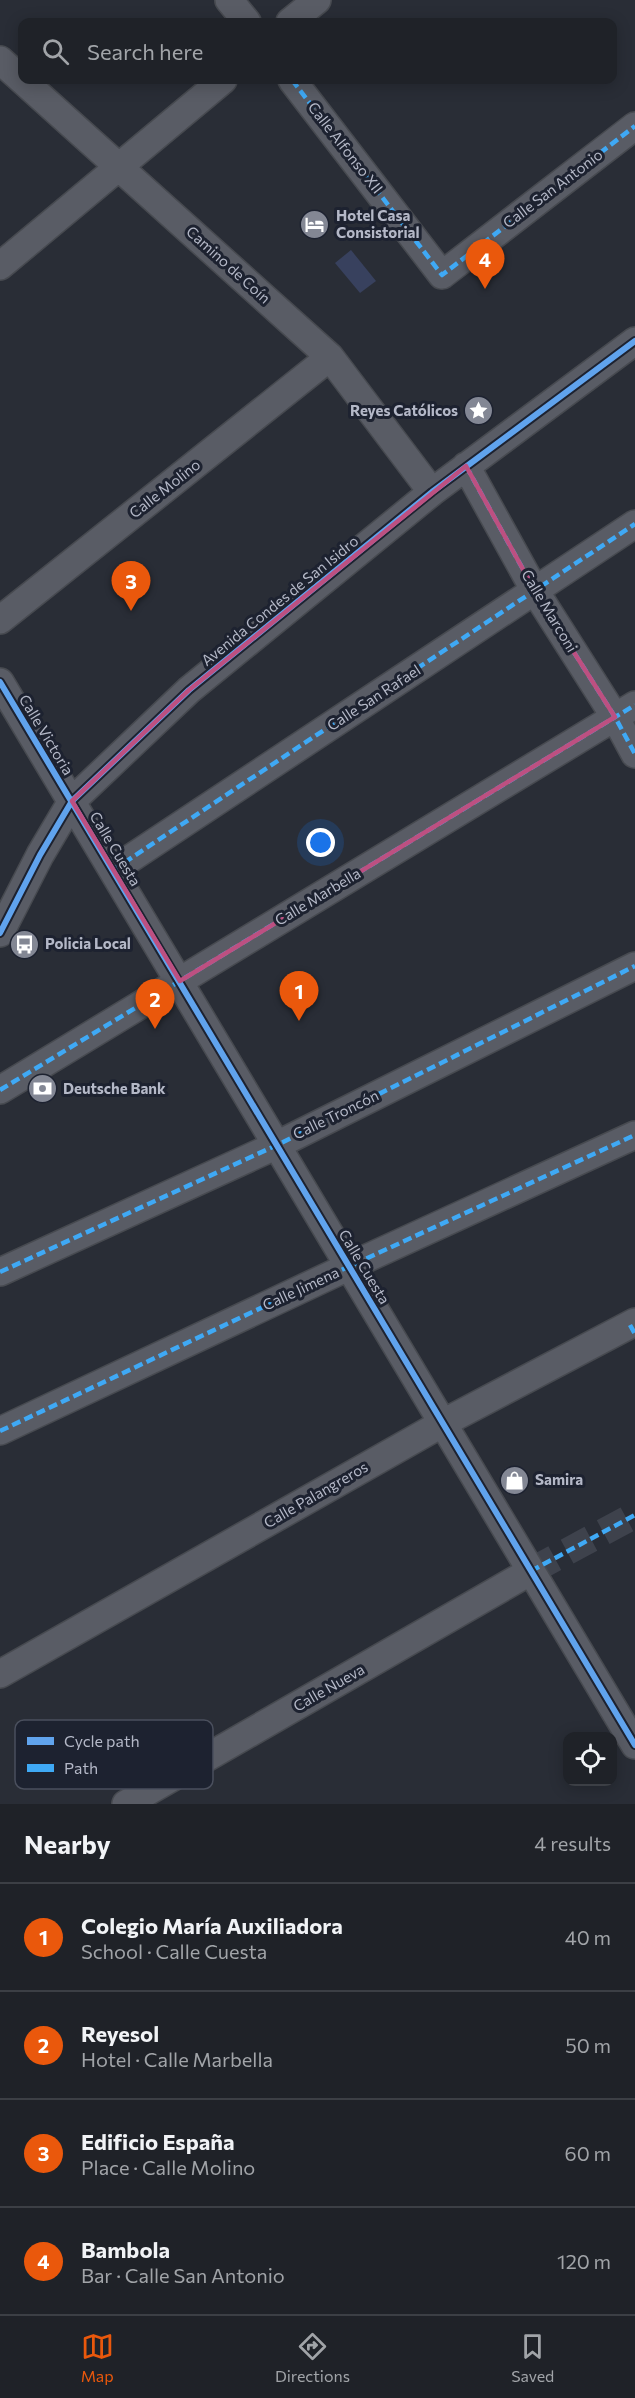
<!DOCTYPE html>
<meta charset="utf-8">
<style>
:root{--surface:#1f2228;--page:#272a30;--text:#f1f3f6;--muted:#a1a4a8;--line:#3c3f45;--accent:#ea580c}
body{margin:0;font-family:Commissioner,sans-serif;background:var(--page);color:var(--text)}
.controls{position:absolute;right:18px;bottom:18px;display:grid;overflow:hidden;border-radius:12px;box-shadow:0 3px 15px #0003}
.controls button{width:54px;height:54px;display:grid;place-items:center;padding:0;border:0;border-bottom:2px solid var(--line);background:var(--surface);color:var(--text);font:30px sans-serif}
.you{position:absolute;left:321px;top:843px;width:21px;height:21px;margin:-15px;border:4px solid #fff;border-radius:50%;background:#1a73e8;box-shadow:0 0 0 9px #1a73e833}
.badge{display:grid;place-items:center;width:39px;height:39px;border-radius:50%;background:var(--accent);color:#fff;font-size:20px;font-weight:700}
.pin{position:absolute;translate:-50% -50px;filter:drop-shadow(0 2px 3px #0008)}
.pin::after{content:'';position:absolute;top:32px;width:21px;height:18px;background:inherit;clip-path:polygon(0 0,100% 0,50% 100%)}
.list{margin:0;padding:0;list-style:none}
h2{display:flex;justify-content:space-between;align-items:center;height:78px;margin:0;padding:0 24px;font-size:26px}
h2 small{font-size:20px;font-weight:400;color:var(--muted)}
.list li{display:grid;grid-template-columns:39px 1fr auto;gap:18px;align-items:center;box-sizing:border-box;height:108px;padding:0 24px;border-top:2px solid var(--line)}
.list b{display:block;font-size:22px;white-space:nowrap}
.list p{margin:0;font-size:20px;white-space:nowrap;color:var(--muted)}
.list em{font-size:20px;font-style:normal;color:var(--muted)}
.icon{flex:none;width:33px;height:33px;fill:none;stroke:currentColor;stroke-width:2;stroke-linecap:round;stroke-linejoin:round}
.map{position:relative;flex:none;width:635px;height:1804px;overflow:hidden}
.search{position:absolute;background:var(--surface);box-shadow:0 3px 15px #0003;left:18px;right:18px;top:18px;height:66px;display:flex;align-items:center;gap:15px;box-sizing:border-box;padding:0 21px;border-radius:12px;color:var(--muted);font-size:22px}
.sheet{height:510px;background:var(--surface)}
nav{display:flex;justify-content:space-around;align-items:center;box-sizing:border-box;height:84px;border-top:2px solid var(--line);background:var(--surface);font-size:16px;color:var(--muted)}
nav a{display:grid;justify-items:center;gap:3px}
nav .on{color:var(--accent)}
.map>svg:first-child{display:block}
.water{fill:#38415e}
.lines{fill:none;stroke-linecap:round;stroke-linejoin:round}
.street-tunnel{stroke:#3e424c;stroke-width:27;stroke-dasharray:27 14;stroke-linecap:butt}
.street-casing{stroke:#474a50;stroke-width:30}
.street{stroke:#595c65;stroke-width:27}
.quiet{stroke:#3fa9f5;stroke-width:4.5;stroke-dasharray:9 4.5;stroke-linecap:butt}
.cycleway-casing{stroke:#1d2230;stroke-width:10}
.cycleway{stroke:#60a3ed;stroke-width:6}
.marked{fill:none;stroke:#bd5081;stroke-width:4.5;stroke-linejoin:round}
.labels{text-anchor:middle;stroke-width:6;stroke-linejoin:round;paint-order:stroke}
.street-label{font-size:15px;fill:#b4b8c7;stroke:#1d2230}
.poi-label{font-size:15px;font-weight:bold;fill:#b4b8c7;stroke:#1d2230;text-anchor:start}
.key{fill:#1d2230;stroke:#4a4f5d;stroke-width:1.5}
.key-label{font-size:16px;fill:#b4b8c7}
</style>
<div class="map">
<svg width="635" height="1804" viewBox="0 0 635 1804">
<rect width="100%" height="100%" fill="#292d36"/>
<path class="water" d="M351,250L376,281L360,293L335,263Z"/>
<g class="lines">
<path class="street-tunnel" d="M531,1571L635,1515"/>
<defs>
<path id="street" d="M229,0L247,22
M290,22L317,0
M0,60L330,357L432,492
M292,80L442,275L635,126
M0,266L223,80
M466,466L535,591L615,717L635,754
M0,620L330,357
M0,682L635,1745
M113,870L635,524
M0,933L40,855L72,801L189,690L432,492L635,341
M0,1090L635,705
M0,1272L277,1145L635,966
M0,1431L350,1266L635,1135
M0,1674L443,1423L635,1322
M126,1804L531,1571"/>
</defs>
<use href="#street" class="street-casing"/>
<use href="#street" class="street"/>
<path class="quiet" d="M292,80L442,275L635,126
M466,466L535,591L615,717L635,754
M113,870L635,524
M0,1090L635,705
M0,1272L277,1145L635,966
M630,1325L635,1334
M0,1431L350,1266L635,1135
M531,1571L635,1515"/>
<defs>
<path id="cycleway" d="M0,682L635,1745
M0,933L40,855L72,801L189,690L432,492L635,341"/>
</defs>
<use href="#cycleway" class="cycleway-casing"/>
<use href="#cycleway" class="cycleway"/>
</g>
<path class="marked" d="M466,466L535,591L615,717L180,981L72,801L189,690Z"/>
<defs>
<symbol id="hotel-disc" viewBox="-11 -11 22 22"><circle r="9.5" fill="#838794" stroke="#1d2230"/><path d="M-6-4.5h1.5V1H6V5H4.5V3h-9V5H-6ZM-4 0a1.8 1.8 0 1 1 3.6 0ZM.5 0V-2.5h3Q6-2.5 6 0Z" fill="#fff"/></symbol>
<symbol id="sight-disc" viewBox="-11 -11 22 22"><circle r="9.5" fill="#838794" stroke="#1d2230"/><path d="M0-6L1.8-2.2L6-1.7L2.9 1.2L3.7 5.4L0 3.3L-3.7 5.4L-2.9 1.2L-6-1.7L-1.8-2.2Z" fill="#fff"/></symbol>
<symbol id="bus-disc" viewBox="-11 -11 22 22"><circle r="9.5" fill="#838794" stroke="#1d2230"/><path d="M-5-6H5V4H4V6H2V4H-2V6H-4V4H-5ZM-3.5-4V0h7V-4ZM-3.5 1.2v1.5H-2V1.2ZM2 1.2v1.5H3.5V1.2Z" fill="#fff"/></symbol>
<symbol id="bank-disc" viewBox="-11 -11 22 22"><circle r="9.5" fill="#838794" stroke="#1d2230"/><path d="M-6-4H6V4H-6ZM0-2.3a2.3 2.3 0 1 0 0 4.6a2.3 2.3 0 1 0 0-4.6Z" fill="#fff"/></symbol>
<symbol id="shop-disc" viewBox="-11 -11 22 22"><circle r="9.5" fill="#838794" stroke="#1d2230"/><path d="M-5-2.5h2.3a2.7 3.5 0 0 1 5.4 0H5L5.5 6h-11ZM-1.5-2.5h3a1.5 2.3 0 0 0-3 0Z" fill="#fff"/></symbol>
</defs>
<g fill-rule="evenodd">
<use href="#hotel-disc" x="298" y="208" width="33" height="33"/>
<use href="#sight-disc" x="462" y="394" width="33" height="33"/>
<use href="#bus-disc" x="8" y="928" width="33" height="33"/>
<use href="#bank-disc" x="26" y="1072" width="33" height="33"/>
<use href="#shop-disc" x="498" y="1464" width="33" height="33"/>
</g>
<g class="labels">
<g class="street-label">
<text transform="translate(345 148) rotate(52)" y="5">Calle Alfonso XII</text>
<text transform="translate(553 189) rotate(-37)" y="5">Calle San Antonio</text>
<text transform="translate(228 265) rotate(42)" y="5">Camino de Coín</text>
<text transform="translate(165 489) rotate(-38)" y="5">Calle Molino</text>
<text transform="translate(280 601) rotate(-39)" y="5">Avenida Condes de San Isidro</text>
<text transform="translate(549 611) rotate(59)" y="5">Calle Marconi</text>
<text transform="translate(374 698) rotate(-33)" y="5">Calle San Rafael</text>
<text transform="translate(46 735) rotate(59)" y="5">Calle Victoria</text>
<text transform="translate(115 849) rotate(59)" y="5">Calle Cuesta</text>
<text transform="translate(318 897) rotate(-31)" y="5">Calle Marbella</text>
<text transform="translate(336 1115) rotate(-26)" y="5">Calle Troncón</text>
<text transform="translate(364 1267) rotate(59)" y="5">Calle Cuesta</text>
<text transform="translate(301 1289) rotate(-25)" y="5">Calle Jimena</text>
<text transform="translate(316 1495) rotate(-30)" y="5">Calle Palangreros</text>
<text transform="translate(329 1688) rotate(-30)" y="5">Calle Nueva</text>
</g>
<g class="poi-label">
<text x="336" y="221">Hotel Casa<tspan x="336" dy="17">Consistorial</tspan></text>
<text x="458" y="416" text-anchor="end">Reyes Católicos</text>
<text x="45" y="949">Policia Local</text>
<text x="63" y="1094">Deutsche Bank</text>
<text x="535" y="1485">Samira</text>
</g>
</g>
<rect x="15" y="1720" width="198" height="69" rx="9" class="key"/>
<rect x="27" y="1737" width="27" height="8" fill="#60a3ed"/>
<rect x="27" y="1764" width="27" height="8" fill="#3fa9f5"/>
<g class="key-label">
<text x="64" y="1747">Cycle path</text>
<text x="64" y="1774">Path</text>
</g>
</svg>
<div class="controls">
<button><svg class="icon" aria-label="locate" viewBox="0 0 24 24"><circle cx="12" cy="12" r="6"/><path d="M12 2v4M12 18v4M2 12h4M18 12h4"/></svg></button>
</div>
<div class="you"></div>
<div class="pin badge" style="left:299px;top:1021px">1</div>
<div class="pin badge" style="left:155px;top:1029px">2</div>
<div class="pin badge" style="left:131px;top:611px">3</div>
<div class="pin badge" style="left:485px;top:289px">4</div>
<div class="search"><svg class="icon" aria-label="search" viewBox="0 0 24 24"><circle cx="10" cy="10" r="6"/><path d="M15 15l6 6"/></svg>Search here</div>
</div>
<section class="sheet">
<h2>Nearby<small>4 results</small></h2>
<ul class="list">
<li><span class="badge">1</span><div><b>Colegio María Auxiliadora</b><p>School · Calle Cuesta</p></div><em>40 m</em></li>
<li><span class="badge">2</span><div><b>Reyesol</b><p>Hotel · Calle Marbella</p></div><em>50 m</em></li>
<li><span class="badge">3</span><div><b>Edificio España</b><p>Place · Calle Molino</p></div><em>60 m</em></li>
<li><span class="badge">4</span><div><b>Bambola</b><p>Bar · Calle San Antonio</p></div><em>120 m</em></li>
</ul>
</section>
<nav>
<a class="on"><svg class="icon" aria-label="map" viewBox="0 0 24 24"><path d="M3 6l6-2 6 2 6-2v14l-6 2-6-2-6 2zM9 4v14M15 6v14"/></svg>Map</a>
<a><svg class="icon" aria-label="directions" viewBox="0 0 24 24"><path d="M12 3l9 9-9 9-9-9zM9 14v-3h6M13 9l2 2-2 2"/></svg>Directions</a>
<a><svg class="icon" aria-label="saved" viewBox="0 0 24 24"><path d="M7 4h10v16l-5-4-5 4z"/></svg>Saved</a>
</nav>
